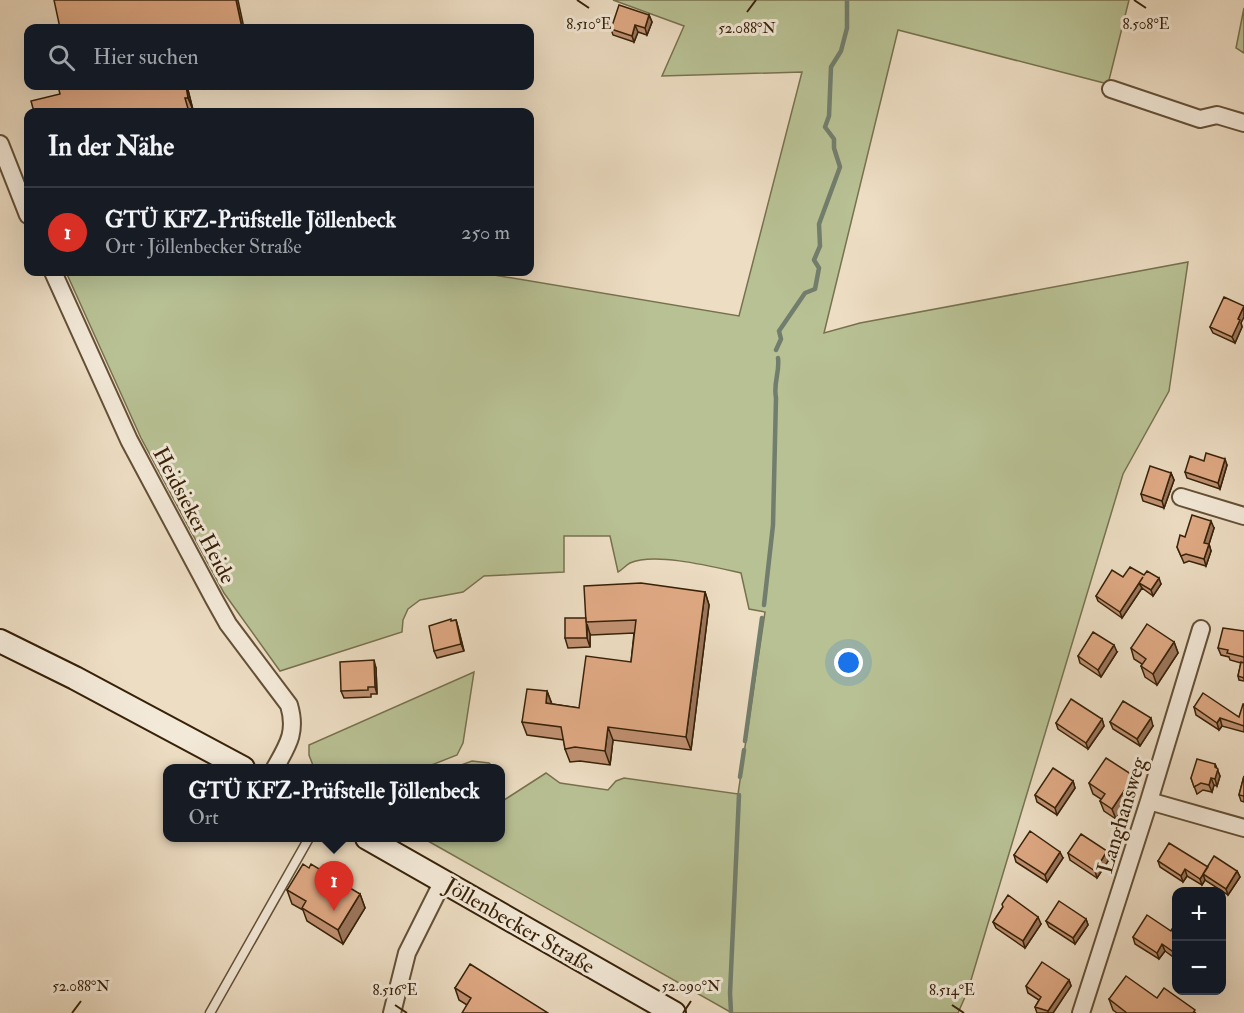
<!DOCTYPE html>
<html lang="de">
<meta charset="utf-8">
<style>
:root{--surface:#171b24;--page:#242831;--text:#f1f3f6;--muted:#9ea1a6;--line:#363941;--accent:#d93025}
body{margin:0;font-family:"IM FELL Double Pica",serif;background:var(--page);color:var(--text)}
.controls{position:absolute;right:18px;bottom:18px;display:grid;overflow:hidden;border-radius:12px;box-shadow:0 6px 24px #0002}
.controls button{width:54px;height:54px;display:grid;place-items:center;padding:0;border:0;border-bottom:2px solid var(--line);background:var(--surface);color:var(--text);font:30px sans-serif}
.you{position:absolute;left:849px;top:663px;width:21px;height:21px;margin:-15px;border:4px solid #fff;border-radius:50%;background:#1a73e8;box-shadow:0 0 0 9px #1a73e833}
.badge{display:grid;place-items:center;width:39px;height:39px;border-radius:50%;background:var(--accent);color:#fff;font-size:20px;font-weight:700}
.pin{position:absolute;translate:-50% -50px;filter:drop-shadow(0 2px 3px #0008)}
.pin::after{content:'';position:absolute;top:32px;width:21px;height:18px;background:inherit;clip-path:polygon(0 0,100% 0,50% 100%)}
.popup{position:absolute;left:163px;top:764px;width:342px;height:78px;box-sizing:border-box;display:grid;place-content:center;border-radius:12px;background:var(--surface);filter:drop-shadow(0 2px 4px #0005);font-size:20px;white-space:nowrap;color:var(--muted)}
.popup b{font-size:22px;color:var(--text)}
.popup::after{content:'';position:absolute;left:50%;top:100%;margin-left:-12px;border:12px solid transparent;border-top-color:var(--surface)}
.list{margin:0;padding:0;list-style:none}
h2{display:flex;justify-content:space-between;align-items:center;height:78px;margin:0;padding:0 24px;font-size:26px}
h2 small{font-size:20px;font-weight:400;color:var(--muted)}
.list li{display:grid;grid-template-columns:39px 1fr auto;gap:18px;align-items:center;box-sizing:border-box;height:90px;padding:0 24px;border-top:2px solid var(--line)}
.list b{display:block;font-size:22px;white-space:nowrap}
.list p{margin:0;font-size:20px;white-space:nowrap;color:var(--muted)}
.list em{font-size:20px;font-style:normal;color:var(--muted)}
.icon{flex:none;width:33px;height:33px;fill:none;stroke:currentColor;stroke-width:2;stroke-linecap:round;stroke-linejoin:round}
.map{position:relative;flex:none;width:1244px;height:1013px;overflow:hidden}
.search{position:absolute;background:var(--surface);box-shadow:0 6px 24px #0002;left:24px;top:24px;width:510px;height:66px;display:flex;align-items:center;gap:15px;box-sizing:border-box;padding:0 21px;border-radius:12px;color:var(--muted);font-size:22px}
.panel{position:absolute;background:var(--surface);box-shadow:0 6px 24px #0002;left:24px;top:108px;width:510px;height:168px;border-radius:12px}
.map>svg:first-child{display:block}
.green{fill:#b8c194;stroke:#78714e;stroke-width:1.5}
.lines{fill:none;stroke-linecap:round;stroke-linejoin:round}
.stream{stroke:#727e6d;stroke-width:4.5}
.lane-casing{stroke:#645037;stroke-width:11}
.street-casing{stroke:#645037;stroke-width:20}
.secondary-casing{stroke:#372108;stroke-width:26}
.lane{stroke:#f3e9d8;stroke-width:8}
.street{stroke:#f3e9d8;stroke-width:16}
.secondary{stroke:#f3e9d8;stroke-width:22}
.wall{fill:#c09172;stroke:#372108;stroke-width:1.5}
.shaded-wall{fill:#9c765c;stroke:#372108;stroke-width:1.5}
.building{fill:#dfa984;stroke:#372108;stroke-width:1.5}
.ticks{fill:none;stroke:#372108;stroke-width:2}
.labels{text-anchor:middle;stroke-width:6;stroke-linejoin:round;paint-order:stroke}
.street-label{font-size:22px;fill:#372108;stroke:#f3e9d8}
.ticks-label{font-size:15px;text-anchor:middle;fill:#372108;stroke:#f3e9d8;stroke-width:6;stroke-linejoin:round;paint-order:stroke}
</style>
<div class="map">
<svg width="1244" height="1013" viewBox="0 0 1244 1013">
<rect width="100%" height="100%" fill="#edddc3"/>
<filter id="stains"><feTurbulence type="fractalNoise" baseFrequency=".00333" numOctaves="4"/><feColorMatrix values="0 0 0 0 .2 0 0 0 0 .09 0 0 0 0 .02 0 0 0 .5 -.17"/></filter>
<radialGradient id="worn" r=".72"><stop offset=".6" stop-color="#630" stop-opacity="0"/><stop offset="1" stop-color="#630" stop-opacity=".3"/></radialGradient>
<path class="green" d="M613,0H1129L1108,84L898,30L824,333L860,323L1188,262L1169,391L1123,474L968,990L958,1013H732L428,841L435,838H500L501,802L546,773L560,783L608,790L616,781L624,778L738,794L765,612L749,609L741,573C714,567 655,552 630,563C626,565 622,570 618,572L610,536H564V572L484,576L463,592L420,600L408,609L403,620L402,632L280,671L224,593L141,438L66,272H476L739,316L802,72L662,76L684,26Z
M1244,8V53L1236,48Z
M474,672L463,743L457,755L424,768H314L309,755V745Z
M472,761L489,763L495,768H453Z"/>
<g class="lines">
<path class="stream" d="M776,350L781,339L779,331L805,293L815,289L819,268L814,260L820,246L819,224L840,167L834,148V139L825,127L829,116L831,67L841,51L847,28V0
M764,605L773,525L776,398C773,383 780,372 778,358
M745,741L762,618
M740,777L744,750
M731,1012L730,993L739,795"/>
<defs>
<path id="lane" d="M210,1013L309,838"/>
<path id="street" d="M1111,89L1200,119L1217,115L1244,123
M0,144L28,215
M53,272L129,440L214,599L228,624L289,705C297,732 288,745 275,768
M1181,497L1244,516
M1149,801L1244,828
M392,1013L407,953L443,881
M1081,1013L1149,801L1201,629"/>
<path id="secondary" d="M0,641L75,678L243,768
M367,838L674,1013"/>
</defs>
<use href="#lane" class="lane-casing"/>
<use href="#street" class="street-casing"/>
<use href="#secondary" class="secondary-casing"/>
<use href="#lane" class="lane"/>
<use href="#street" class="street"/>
<use href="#secondary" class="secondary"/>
</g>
<path class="wall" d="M649,15L652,22L647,35L638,32L634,42L613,35L611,29Z
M58,86H187L193,110L190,111Z
M1241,323L1242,327L1235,343L1213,333L1210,327Z
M1204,461L1227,465L1220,489L1187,478L1185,472Z
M1171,473L1174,480L1164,508L1143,501L1141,494Z
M1214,528L1209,544L1211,551L1206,566L1189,561L1184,563L1177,547L1185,537Z
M1144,575L1161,584L1153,596L1142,588L1122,618L1098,601L1096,596L1123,577Z
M705,592L709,605L691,750L613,740L610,765L580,761L570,762L565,749L564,740L527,735L522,722L547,691L552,704L579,708L631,662L634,633L591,635L590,634V647L568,648L565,638L586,618Z
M456,620L464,651L437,658L434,651L451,621Z
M1244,631V681L1239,680L1238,676L1241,663L1230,660L1229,657L1221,655L1218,648Z
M1174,642L1178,653L1157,685L1145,677L1141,666L1142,664L1134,659L1131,648Z
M1117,652L1101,677L1080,663L1078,656Z
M376,668L377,694H371V697L344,698L341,691Z
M1244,704V732L1222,726L1219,730L1196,715L1194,707L1239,717Z
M1102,719L1104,726L1088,749L1058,729L1056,723Z
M1110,722L1153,726L1140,746L1113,729Z
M1215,764L1220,776L1217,786L1214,785L1212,792L1203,790L1197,794L1191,778Z
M1134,776L1137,786L1116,819L1104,811L1100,801L1101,799L1093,794L1089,783Z
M1244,776V802L1241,801L1239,795Z
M1073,781L1075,788L1057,815L1037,802L1035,795Z
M1107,851L1110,858L1097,878L1070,860L1068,853Z
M1014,855L1063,858L1047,882L1016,862Z
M1158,861L1237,871L1240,877L1228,895L1205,880L1202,885L1187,876L1183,882L1160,867Z
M309,868L360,894L365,908L343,944L307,921L303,910L292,904L287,890Z
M1003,907L1041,924L1025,948L996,928L993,922Z
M1086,919L1088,925L1075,944L1049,927L1046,921Z
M1176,923V959L1165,951L1159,959L1135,944L1133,937L1171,931Z
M1069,980L1071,986L1053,1013H1037L1035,1007L1039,1000L1028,993L1026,986Z
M455,988L548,1013L467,1005L459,1000Z
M1157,998L1196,1013H1117L1113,1010L1109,999Z"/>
<path class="shaded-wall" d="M236,0H238L244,28H242Z
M649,15L652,22L647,35L645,28Z
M635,25L638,32L634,42L632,36Z
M186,86H187L193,110L188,98Z
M1244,306V317L1241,323L1242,327L1235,343L1232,337L1238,319Z
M1225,459L1227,465L1220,489L1218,483Z
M1171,473L1174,480L1164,508L1162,501Z
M1211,521L1214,528L1207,550L1204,543Z
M1209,544L1211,551L1206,566L1204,559Z
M1143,577L1139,583L1142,588L1122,618L1120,612Z
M1159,578L1161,584L1153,596L1151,590Z
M705,592L709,605L691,750L686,737Z
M456,620L458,627L464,651L461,644Z
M587,624L590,634V647L587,638Z
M1174,642L1178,653L1157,685L1153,674Z
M1114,645L1117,652L1101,677L1098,670Z
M374,660L376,668L377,694L375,687Z
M547,691L552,705L546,703Z
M1151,718L1153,726L1140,746L1137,739Z
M1220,718L1222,726L1219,730L1217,723Z
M1102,719L1104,726L1088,749L1086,743Z
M608,727L613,740L610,765L605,751Z
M1215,764L1220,776L1217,786L1215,779Z
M1134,776L1137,786L1116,819L1112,809Z
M1211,778L1214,785L1212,792L1209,785Z
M1073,781L1075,788L1057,815L1055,808Z
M1107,851L1110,858L1097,878L1095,871Z
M1060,852L1063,858L1047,882L1045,875Z
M1208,867L1203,874L1205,880L1202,885L1200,879Z
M1185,869L1187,876L1183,882L1181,876Z
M1237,871L1240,877L1228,895L1226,889Z
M360,894L365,908L343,944L338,930Z
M1038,917L1041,924L1025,948L1023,941Z
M1086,919L1088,925L1075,944L1073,938Z
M1162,944L1165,951L1159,959L1157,953Z
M1069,980L1071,986L1053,1013H1048V1011Z"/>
<path class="building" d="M54,0H236L242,28H60Z
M619,5L649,15L645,28L635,25L632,36L611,29Z
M58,86H186L188,98H185L189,112H34L31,101L60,94Z
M1224,297L1244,306L1238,319L1240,320L1232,337L1210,327Z
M1206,453L1225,459L1218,483L1185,472L1190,456L1204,461Z
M1150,466L1171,473L1162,501L1141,494Z
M1192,515L1211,521L1204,543L1209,544L1204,559L1186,554L1181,556L1177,547L1180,535L1185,537Z
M1130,567L1144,575L1147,571L1159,578L1151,590L1139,583L1143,577L1120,612L1096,596L1112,570L1123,577Z
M641,583L705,592L686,737L608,727L605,751L575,747L565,749L561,727L522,722L527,689L547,691L546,703L579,708L586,656L631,662L636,620L586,622L584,586Z
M565,618H586L587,638H565Z
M451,619V621L456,620L461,644L434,651L429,626Z
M1147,624L1174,642L1153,674L1141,666L1146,659L1131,648Z
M1223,628L1244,631V657L1227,653L1228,650L1218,648Z
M1093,632L1114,645L1098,670L1078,656Z
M374,660L375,687H368V690L341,691L340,662Z
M1241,662L1244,663V678L1238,676Z
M1203,693L1239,717L1243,704H1244V726L1220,718L1217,723L1194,707Z
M1071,699L1102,719L1086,743L1056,723Z
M1123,701L1151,718L1137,739L1110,722Z
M1106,758L1134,776L1112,809L1100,801L1105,794L1089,783Z
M1197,759L1215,764V767L1218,769L1215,779L1211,778L1209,785L1201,783L1194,787L1191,778Z
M1053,768L1073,781L1055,808L1035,795Z
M1244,776V796L1239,795Z
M1030,831L1060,852L1045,875L1014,855Z
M1081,834L1107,851L1095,871L1068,853Z
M1169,843L1208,867L1200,879L1185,869L1181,876L1158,861Z
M1214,856L1237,871L1226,889L1203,874Z
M303,864L309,868L311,864L360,894L338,930L302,908L306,901L287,890Z
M1008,895L1038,917L1023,941L993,922L1003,907L1002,904Z
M1059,901L1086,919L1073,938L1046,921Z
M1147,915L1171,931L1176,923V952L1175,953L1162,944L1157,953L1133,937Z
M1042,962L1069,980L1048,1011L1035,1007L1041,997L1026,986Z
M470,964L548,1013H462L471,998L455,988Z
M1126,976L1157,998L1164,988L1195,1010L1193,1013H1127L1109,999Z"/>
<path class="ticks" d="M577,0L589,8M1134,0L1146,8M747,12L756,0M395,1005L407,1013M952,1005L964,1013M72,1013L81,1001M683,1013L691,1001"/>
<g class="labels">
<g class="street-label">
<text transform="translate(195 515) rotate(62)" y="8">Heidsieker Heide</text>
<text transform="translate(1121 815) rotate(-73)" y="8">Langhansweg</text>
<text transform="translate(520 925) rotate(30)" y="8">Jöllenbecker Straße</text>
</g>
</g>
<g class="ticks-label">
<text x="589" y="29">8.510°E</text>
<text x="1146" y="29">8.508°E</text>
<text x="747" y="33">52.088°N</text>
<text x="81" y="991">52.088°N</text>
<text x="691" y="991">52.090°N</text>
<text x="395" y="995">8.516°E</text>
<text x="952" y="995">8.514°E</text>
</g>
<rect width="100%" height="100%" filter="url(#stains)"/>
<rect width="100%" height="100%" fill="url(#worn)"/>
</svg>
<div class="controls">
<button>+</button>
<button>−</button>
</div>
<div class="you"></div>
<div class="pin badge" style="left:334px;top:911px">1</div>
<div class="popup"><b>GTÜ KFZ-Prüfstelle Jöllenbeck</b>Ort</div>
<div class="search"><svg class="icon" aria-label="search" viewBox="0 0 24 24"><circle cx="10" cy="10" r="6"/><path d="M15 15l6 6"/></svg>Hier suchen</div>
<section class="panel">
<h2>In der Nähe<small></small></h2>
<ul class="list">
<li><span class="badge">1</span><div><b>GTÜ KFZ-Prüfstelle Jöllenbeck</b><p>Ort · Jöllenbecker Straße</p></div><em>250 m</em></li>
</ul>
</section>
</div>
